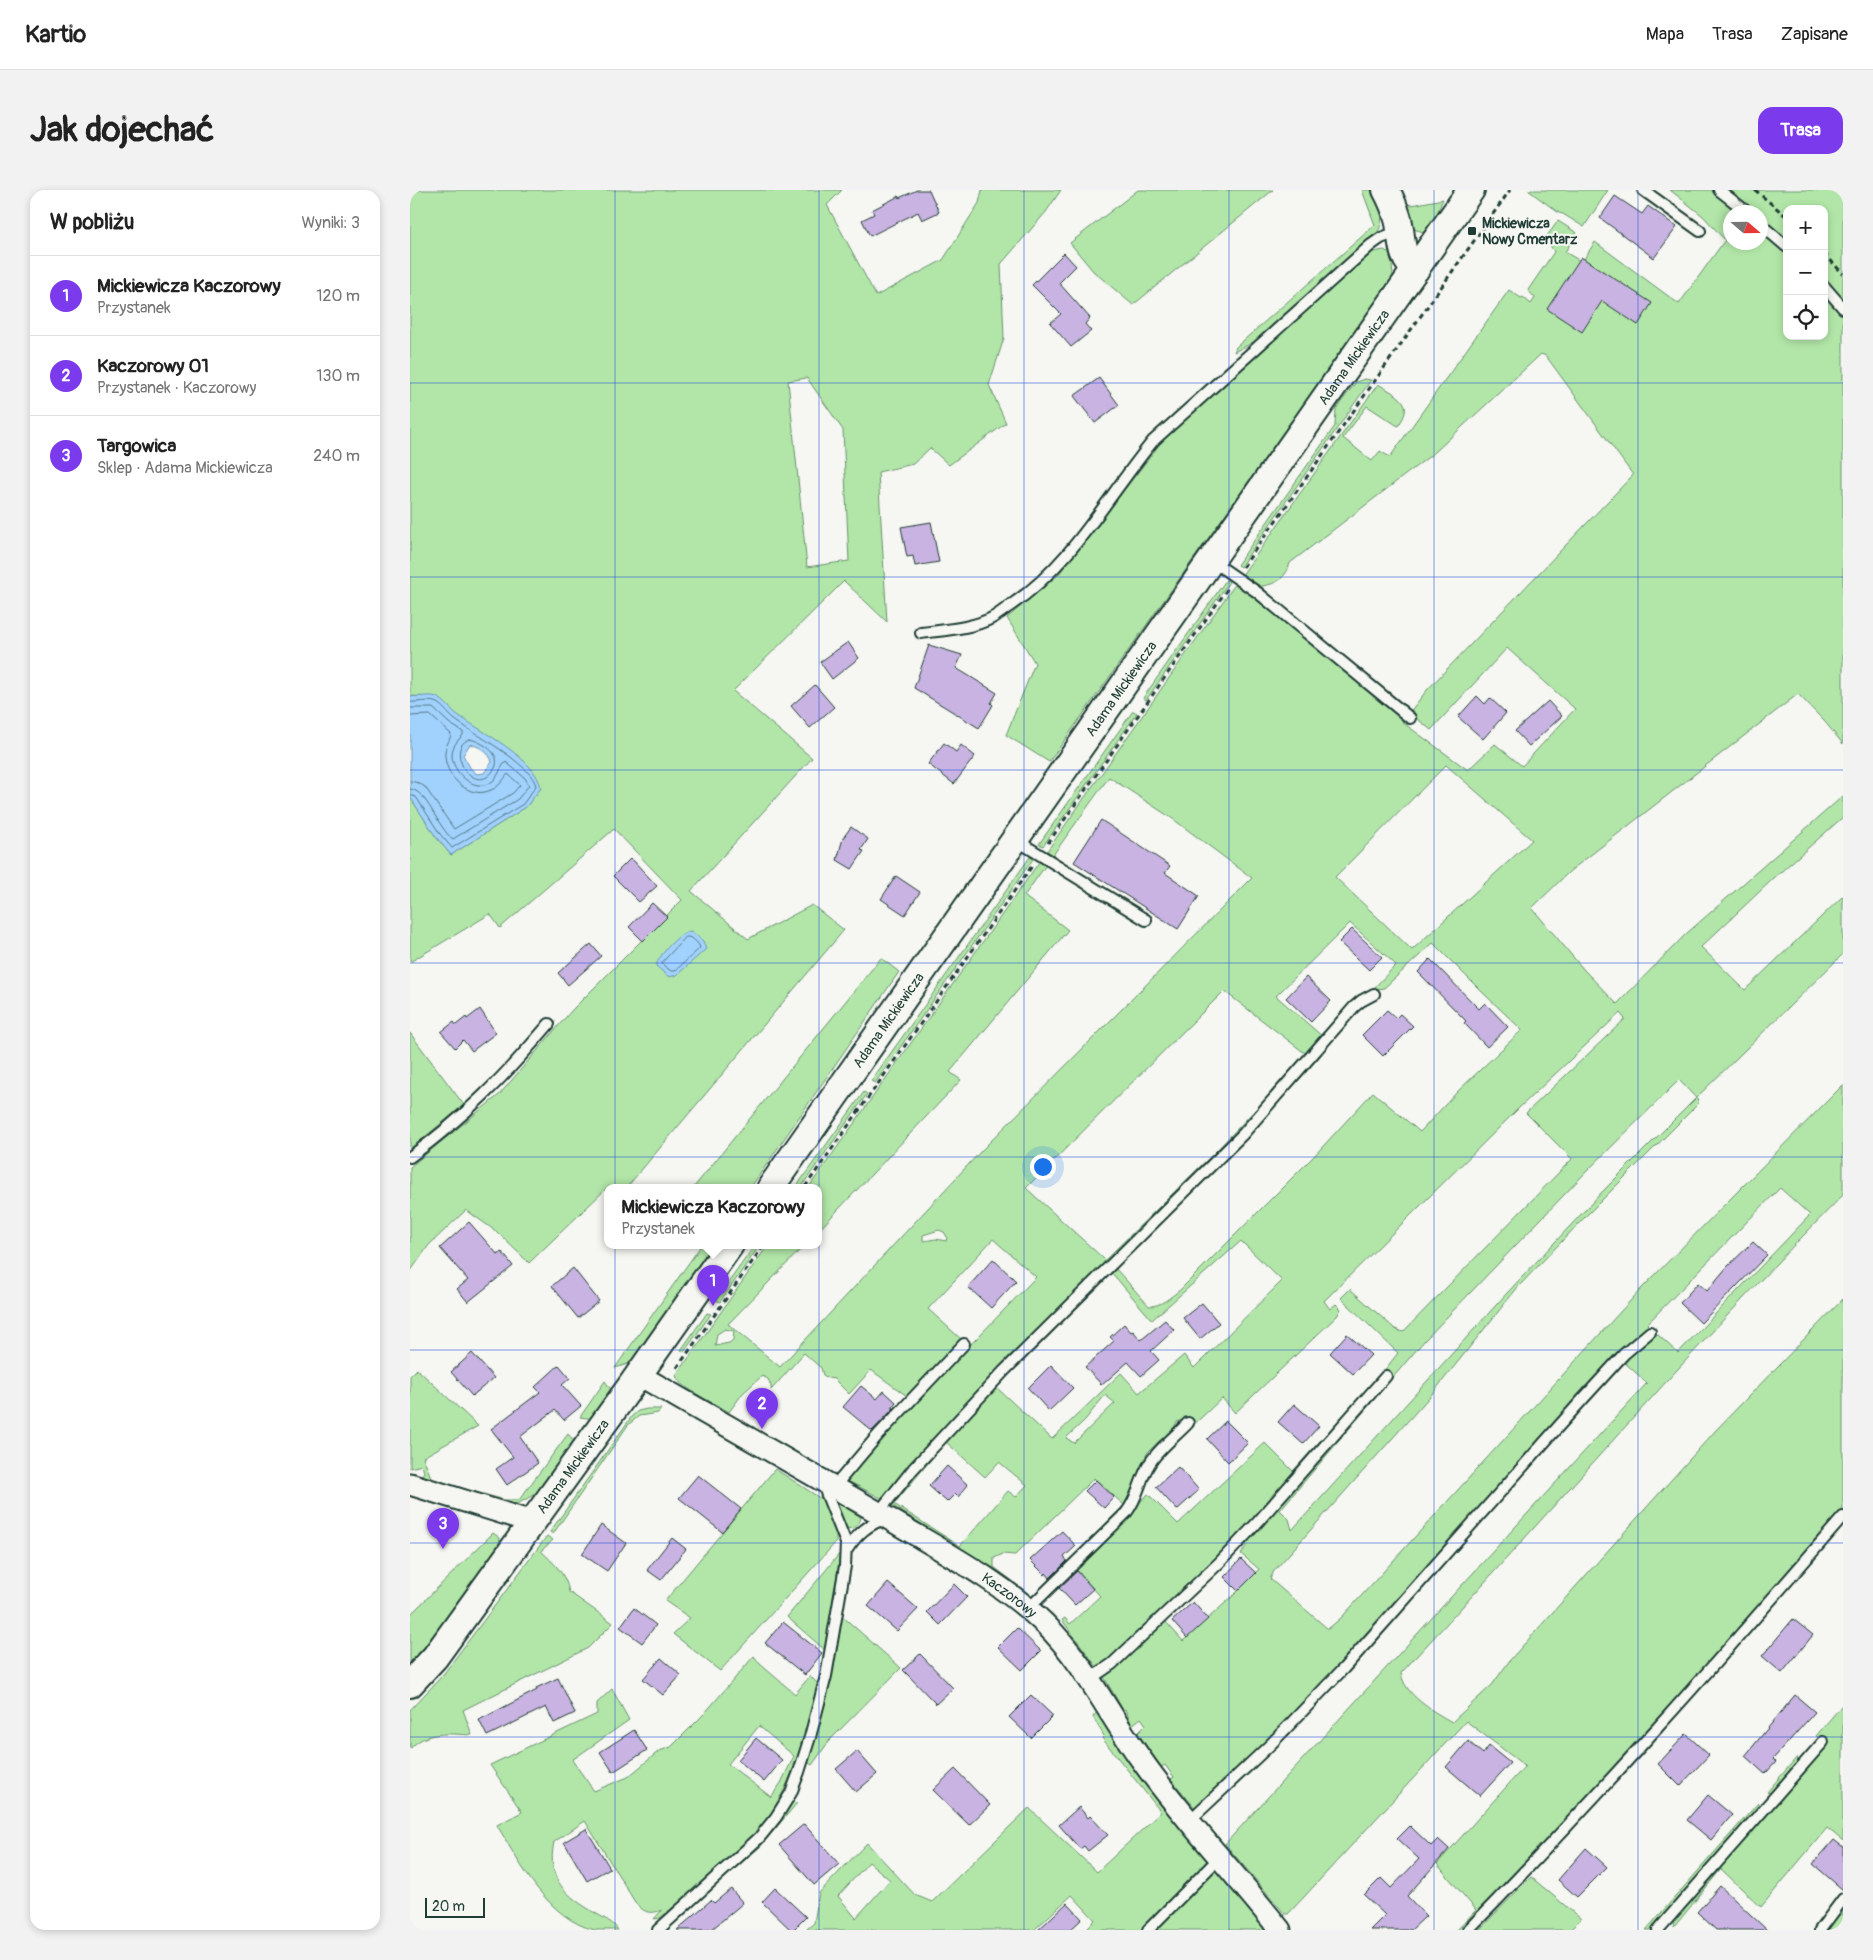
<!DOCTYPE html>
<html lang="pl">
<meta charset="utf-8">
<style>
:root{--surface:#fff;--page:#f2f2f2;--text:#222;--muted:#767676;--line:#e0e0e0;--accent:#7c3aed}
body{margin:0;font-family:Pangolin,sans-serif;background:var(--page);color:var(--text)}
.controls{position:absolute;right:15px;top:15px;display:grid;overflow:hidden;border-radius:10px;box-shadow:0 2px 8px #0003}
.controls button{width:45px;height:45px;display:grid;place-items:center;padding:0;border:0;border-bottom:1px solid var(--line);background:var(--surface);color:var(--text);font:25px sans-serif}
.compass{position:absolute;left:1313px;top:15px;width:45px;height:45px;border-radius:50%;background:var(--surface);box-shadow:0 2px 8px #0003;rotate:110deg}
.scale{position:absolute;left:15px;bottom:12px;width:60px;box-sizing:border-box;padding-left:5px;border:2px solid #1f3d34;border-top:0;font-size:14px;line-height:18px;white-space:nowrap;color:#1f3d34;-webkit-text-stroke:4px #f6f6f2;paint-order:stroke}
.you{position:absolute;left:632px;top:976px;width:18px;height:18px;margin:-12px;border:4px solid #fff;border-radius:50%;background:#1a73e8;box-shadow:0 0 0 8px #1a73e833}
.badge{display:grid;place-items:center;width:32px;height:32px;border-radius:50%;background:var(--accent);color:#fff;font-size:16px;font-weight:700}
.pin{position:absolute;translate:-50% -41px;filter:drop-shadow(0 1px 2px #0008)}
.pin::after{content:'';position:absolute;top:26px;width:18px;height:15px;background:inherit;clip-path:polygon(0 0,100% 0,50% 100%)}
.popup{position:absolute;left:194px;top:994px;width:218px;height:65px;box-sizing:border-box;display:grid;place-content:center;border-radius:10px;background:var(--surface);filter:drop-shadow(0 1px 4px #0005);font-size:16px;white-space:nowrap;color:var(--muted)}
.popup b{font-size:19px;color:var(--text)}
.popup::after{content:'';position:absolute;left:50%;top:100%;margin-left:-10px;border:10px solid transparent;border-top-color:var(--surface)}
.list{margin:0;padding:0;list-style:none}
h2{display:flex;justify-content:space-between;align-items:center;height:65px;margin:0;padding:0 20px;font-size:21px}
h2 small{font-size:16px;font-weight:400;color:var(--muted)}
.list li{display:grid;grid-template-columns:32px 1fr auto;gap:15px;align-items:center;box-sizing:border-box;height:80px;padding:0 20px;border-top:1px solid var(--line)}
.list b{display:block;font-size:19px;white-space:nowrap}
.list p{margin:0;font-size:16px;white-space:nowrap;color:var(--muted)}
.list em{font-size:16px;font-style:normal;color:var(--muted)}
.icon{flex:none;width:28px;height:28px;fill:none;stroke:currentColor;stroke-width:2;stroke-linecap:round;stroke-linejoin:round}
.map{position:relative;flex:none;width:1433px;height:1740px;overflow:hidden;border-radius:15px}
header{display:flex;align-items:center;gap:30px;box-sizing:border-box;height:70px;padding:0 25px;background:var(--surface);border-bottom:1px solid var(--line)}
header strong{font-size:24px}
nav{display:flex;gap:28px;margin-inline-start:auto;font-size:18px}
.intro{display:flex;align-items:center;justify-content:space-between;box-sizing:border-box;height:120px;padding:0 30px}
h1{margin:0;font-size:35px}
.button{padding:12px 22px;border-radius:15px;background:var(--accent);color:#fff;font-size:18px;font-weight:700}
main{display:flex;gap:30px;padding:0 30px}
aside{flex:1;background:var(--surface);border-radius:15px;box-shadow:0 2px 8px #0003}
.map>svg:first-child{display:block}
.green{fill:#b2e6a8;stroke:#68926e;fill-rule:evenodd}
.water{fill:#a1d1fd;stroke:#6d96ad;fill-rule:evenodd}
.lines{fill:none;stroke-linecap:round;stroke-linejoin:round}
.shore{stroke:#537884;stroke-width:1}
.building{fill:#c9b3e2;stroke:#1f3d34}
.service-casing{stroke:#1f3d34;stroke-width:14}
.minor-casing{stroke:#1f3d34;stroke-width:25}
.tertiary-casing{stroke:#1f3d34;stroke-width:30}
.path{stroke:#1f3d34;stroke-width:3;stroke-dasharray:5 4;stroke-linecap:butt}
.service{stroke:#f6f6f2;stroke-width:10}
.minor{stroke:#f6f6f2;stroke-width:21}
.tertiary{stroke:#f6f6f2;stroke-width:26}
.grid{fill:none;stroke:#1d4ed8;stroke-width:1;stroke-opacity:0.55}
.poi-dot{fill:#1f3d34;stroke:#f6f6f2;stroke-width:2}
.labels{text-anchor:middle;stroke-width:4;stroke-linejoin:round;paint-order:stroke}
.poi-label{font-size:14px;font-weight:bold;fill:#1f3d34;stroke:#f6f6f2;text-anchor:start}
.street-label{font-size:14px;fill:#1f3d34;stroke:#f6f6f2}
</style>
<header>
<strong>Kartio</strong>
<nav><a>Mapa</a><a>Trasa</a><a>Zapisane</a></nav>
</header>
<div class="intro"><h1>Jak dojechać</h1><a class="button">Trasa</a></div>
<main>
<aside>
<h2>W pobliżu<small>Wyniki: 3</small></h2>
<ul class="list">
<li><span class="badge">1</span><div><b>Mickiewicza Kaczorowy</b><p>Przystanek</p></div><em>120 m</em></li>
<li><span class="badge">2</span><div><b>Kaczorowy 01</b><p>Przystanek · Kaczorowy</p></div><em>130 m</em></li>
<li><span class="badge">3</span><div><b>Targowica</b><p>Sklep · Adama Mickiewicza</p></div><em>240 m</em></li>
</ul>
</aside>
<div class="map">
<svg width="1433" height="1740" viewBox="0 0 1433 1740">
<rect width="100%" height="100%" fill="#f6f6f2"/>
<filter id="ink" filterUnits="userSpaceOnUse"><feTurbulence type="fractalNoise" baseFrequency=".02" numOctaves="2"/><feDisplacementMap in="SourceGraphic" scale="10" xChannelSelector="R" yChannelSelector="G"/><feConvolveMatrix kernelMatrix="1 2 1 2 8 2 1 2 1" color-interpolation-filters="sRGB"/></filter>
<g filter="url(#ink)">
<path class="green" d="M0,0H432L417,15L466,106L533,70L569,13L572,0H651L636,22L591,74L594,148L579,195L596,233L539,275L520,258L503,274L468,282L477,432L434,391L323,501L402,568L281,701L338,749L402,715L434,740L217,997H198L119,1073L87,1042L56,1020L19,1055L0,1082V977L89,905L162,820L272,710L204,639L90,738L80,724L0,772V607L26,647L41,665L116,617L131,598L105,565L47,525L31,510L24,507L0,506ZM397,188L433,240L439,371L397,377L378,191Z
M728,0H863L723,115L683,81L660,53Z
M952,0H963C970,16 976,28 967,44L848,150L824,162L826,157L965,35Z
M1118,0H1198L1174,37L1153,24L1149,23Z
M1260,0H1433V554L1415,532L1388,504L1160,681L1122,718L1174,780L1207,814L1276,744L1433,606V627L1364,688L1291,757L1335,800L1433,706V764L1287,907L1288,914L1175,1027L1108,1097L1022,1204L864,1381L860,1389L918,1439L932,1427L1232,1098L1433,895V1005C1280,1159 1139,1325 991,1483C994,1505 1024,1522 1042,1532L1082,1495L1100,1470L1305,1241L1433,1109V1320C1311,1464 1185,1605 1053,1740H1047L1066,1720L1027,1674L1115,1576L1056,1531L894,1707L878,1724H875L815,1654L1237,1193L1213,1171L1229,1156L1247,1144L1268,1163L1400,1025L1370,998L1237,1134L1241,1138L926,1481L879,1531L786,1619L761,1589L764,1587L755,1575L751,1577L728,1543L736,1535L731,1528L722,1535L715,1519L713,1520L694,1487L776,1410L780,1409L755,1431L773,1451L824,1405L849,1379L831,1364L837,1355L833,1352L977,1185L973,1182L988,1163L931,1108L940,1099L985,1139L993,1142L1162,969L1116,923L1215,829L1210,823L1110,917L914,1111L920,1119L926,1114L931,1119L927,1126L825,1223L812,1208L774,1244L780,1235L777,1228L767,1232L759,1246L749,1251L737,1263L720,1312L684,1350L679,1351L714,1315L684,1288L605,1365L593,1364L584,1368V1377L604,1392L483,1316L481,1312L522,1266H524L484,1314L550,1356L598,1301L606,1307L617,1295L589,1272L575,1287L536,1252L532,1256L531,1255L599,1180L601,1182L587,1198L642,1249L711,1183L729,1203L774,1165L784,1178L872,1091L831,1051L742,1130L701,1082L670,1112C751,1030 837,951 910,862L912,864C847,939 776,1008 705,1078L739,1116C750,1117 762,1106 770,1100L904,966L963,902L1010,942L1047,902L1112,840L1069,799L1023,753L974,798L962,800L986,775L940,733L866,806L913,847L832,938L590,1180L511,1263L483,1297L471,1308L436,1290L505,1212L626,1087L583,1049L518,1119L551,1149L497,1206L461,1180L439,1204L424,1189L418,1188L413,1185L411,1178L394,1163L361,1200V1196L358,1189L352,1186L333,1203L319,1222C306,1214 272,1199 266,1186L358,1055H395L318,1134L370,1177L572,960L842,688L763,629L699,587L643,665L637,661L826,393L842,403L851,396L832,387V385L968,194C988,206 1006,212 988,236L957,216L933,248L962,271L970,261L980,267L1099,100L1111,108L1113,107L1121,114L1125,108L1118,100L1144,62L1140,55L1134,50L1148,31L1167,43L1155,62L1172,72L1185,52L1269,114L1315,50L1293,26ZM1377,19H1414V146H1377ZM1320,22H1350V52H1320ZM1131,164L1136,166L1223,285L1017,500L999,523L851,399L852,396C867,394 876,388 880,373L1025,262ZM1097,458L1165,519L1112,576L1085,554L1058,580L992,532L1000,523L1021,540ZM1036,575L1122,650L1002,760L925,687ZM814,801L896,864L867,897L806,961L695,1070L616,998ZM1269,890L1286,908L1193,1001L1097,1103L882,1340L879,1329L870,1320L1014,1151L1176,982ZM529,1040L534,1042L537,1047L536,1051L526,1049L513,1051V1045ZM315,1139L324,1141L323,1150L319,1153L305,1156L307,1144ZM695,1205L705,1213L664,1253L656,1248L675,1230Z
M1033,9L1020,40L1017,43L1003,39L990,13L1002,15Z
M974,60L981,64L983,86L978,102L878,236L639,572L596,545L625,473L597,428L648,385L753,250L963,62Z
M954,189L961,190L830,377L827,375L925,236L926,219L946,192Z
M816,390L819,392L736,510L733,508Z
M723,521L727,523L633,656L629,654Z
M620,667L623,669L465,893L461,891Z
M630,671L636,675L614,706L658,740L540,882L551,890L408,1041V997H399Z
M471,768L489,782L341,997H284Z
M0,843L54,915L0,959Z
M454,902L457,904L391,997H386Z
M287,1055H293L299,1066L224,1172L205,1178L290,1057Z
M345,1055H350L310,1112L306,1110Z
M297,1123L301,1124L274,1162L271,1160Z
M7,1179L68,1236L13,1267L22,1290L95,1310H109L158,1244L166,1253L134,1299L109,1313L94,1315L16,1290L12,1285L14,1282L12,1275L0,1278V1186Z
M195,1191L200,1198L201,1205L184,1229L170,1227Z
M953,1203L955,1205L832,1344L704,1468L687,1477L652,1430L655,1428L660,1434L690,1406L666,1379L738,1304L768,1334L855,1253L883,1281Z
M237,1219H251L248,1223L229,1226L218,1235L143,1344L140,1342L222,1226L228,1221Z
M365,1279L413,1310L426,1340V1352L310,1481L263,1444L280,1428L255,1411Z
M428,1313L451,1327C450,1332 449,1334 445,1337C433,1345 429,1322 425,1314Z
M83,1343L90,1348L88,1359L26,1445L0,1472V1425Z
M137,1346L143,1350L131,1361C144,1373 156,1384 159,1402L203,1433L178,1458L53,1520L62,1545C39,1544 16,1540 0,1559V1520L32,1486Z
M430,1363L416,1461L377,1427Z
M431,1425L491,1478L419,1551L402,1575L396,1571L424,1475Z
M344,1466L350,1474L385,1504L400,1486L407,1493L409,1489L410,1496C393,1553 379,1612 335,1655C312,1678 285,1699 260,1720L250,1728L244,1729L252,1720C239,1725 233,1722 225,1712L175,1631L144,1652C136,1690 156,1706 187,1724C195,1729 203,1732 208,1740C201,1740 192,1740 185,1740C139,1730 109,1673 87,1635L112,1622L80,1575L187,1524V1513L202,1499L219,1530L162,1570L184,1601L218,1587L249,1561L261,1557L294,1524ZM349,1536L384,1566L371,1593L361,1607L318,1574Z
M1433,1514V1651L1417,1638L1351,1717L1311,1679L1264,1737L1263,1730L1418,1552L1406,1546Z
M687,1522L719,1568L795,1665L797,1671L795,1677L733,1740H675L685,1730L662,1705L624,1740H396L404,1733L409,1703L457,1653L505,1705L522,1712L619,1618L687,1682L751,1622L692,1548L694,1546L683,1527ZM459,1672L480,1690L446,1728L428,1706Z
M1387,1567L1388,1575L1363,1604L1357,1602Z
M381,1612L387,1613L350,1657L301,1699L302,1696Z
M1348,1613L1351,1618L1243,1740H1236Z
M805,1680L855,1738V1740H742Z
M1121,1687L1171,1729L1160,1740H1069Z
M1433,1715V1740H1414Z"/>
<path class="water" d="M0,506C9,508 18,504 27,507C35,511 41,520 48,525C71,542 126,568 131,598L116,617L41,665L26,647L0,607ZM60,554C69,556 80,563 82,572L74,583L67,584L61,579L53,565Z
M281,741L293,751L296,759L267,785L259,787L246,776C249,765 269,742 281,741Z"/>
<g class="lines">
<path class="shore" d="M0,512C8,513 19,509 27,513C33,516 38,524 44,529C62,543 122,574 126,596L113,614L42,658L30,644L6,607L0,605
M0,518H23L39,533L53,542V545C48,550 42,556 42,565C42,582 63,602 80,593C89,588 89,578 96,572L115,588L119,595L108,609L43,649C28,639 17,600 0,599
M0,526L20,525L41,544C40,551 34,557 35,566C36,588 60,610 81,600C89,597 93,590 98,584L110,595L103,603L44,639L15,597L9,593L0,591
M60,549C72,552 92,563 85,578C83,581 81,584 77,587C57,598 36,556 60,549Z
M276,747C281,746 289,753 290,758L265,781H261L253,775L252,773Z"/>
</g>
<path class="building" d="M507,0H519L529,22L512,30L508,22L460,46L452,30L464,24L462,20L489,6V8Z
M1205,6L1232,24L1238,16L1267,37L1244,68L1190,28Z
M654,63L666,76L649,93L680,128L675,134L681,141L661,157L640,133L651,124L622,95Z
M1171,67L1242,113L1228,135L1192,111L1172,142L1137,119Z
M689,188L709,215L685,233L664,206Z
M521,332L529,372L505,376L503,366L497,367L491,337Z
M438,452L449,468L422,489L410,472Z
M519,455L552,465L546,478L587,503L581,513L583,515L569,538L504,498Z
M405,495L424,517L400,538L381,516Z
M1067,506L1075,514L1080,508L1096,523L1073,549L1048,527Z
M1138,511L1152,526L1119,556L1105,541Z
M534,553L546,562L551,555L565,566L544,594L518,574Z
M691,630L760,676L755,683L789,706L768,739L664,672Z
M441,637L458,649L451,660L454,661L442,679L427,670L433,648Z
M221,668L247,696L229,712L203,686Z
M486,686L510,702L495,725L471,709Z
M242,713L257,727L233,751L219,737Z
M942,739L972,767L959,780L929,752Z
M181,754L191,766L158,795L148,783Z
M1020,769L1069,819L1075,813L1098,837L1077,857L1054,833L1056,831L1008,782Z
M896,787L921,811L901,832L876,808Z
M70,819L86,843L62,861L53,850L45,858L31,842L44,832L46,835L56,827L57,829Z
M977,820L986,828L990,824L1003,836L973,866L952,845Z
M59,1032L88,1065L92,1062L103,1076L58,1112L47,1099L58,1090L30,1058Z
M1343,1052L1357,1065L1291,1133L1270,1113L1288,1093L1297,1101L1317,1077Z
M583,1069L606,1091L581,1118L558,1097Z
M163,1078L189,1111L168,1128L142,1096Z
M792,1113L809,1133L790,1149L773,1128Z
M755,1130L764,1140L741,1161L749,1170L731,1186L718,1172L692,1195L675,1177L704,1151L700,1147L714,1134L721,1142L723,1141L731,1150Z
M937,1144L961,1165L943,1184L920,1163Z
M62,1163L84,1188L62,1206L41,1182Z
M149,1175L160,1188L152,1195L171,1216L154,1230L145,1220L110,1247L128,1273L97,1295L86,1279L103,1267L81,1239L130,1202L125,1197Z
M641,1175L663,1198L639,1221L618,1198Z
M451,1196L467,1209L474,1201L486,1212L482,1217L484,1218L462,1241L433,1217Z
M884,1214L909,1236L893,1254L868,1232Z
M816,1231L838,1253L818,1272L797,1249Z
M537,1276L558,1295L548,1307L545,1304L537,1312L519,1296Z
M768,1277L789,1300L767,1320L746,1297Z
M288,1285L331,1319L312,1342L269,1308Z
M686,1290L704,1307L694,1318L675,1301Z
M191,1335L216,1353L197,1381L172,1364Z
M652,1341L666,1356L654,1367L657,1371L640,1388L636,1383L635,1385L620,1370Z
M262,1348L276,1359L251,1390L237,1380Z
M831,1369L846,1383L828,1401L814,1387Z
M667,1381L683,1399L665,1415L649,1398Z
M478,1393L508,1419L487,1441L458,1416Z
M544,1394L557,1407L530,1435L517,1422Z
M783,1412L798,1429L777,1448L762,1431Z
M224,1418L246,1435L232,1453L210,1437Z
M1383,1429L1403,1445L1372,1483L1352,1466Z
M373,1432L412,1463L395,1485L355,1453Z
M607,1438L631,1461L612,1480L588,1457Z
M510,1464L543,1498L526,1514L493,1480Z
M251,1468L271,1485L253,1505L233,1489Z
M148,1488L165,1523L144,1533L136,1517L77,1546L69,1530L127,1500L126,1498Z
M621,1505L643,1526L621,1548L599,1527Z
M1385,1505L1405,1522L1363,1569L1366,1572L1355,1584L1335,1566Z
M224,1540L237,1560L203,1582L190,1562Z
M1276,1544L1299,1565L1270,1596L1248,1574Z
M346,1548L372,1570L354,1592L328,1570Z
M1058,1551L1073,1564L1079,1556L1100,1573L1070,1606L1036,1577Z
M447,1561L467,1584L446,1602L426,1579Z
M545,1579L580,1615L559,1635L523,1600Z
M1298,1605L1322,1625L1301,1650L1277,1630Z
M669,1617L678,1628L680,1626L698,1645L678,1661L674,1656L670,1659L649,1635Z
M394,1634L429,1674L404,1695L369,1655Z
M1000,1636L1021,1656L1028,1649L1039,1659L997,1706L1016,1726L1001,1740H960L975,1725L954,1705L971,1688L981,1698L1009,1669L987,1649Z
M176,1639L200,1678L177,1691L154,1652Z
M1424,1650L1433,1657V1700L1403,1674Z
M1176,1658L1197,1677L1167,1707L1148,1690Z
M1310,1696L1357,1740H1306L1287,1722Z
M365,1698L396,1727L383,1740H381L352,1712Z
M321,1699L333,1713L301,1740H267L301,1710L304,1713Z
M657,1713L672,1729L660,1740H628Z"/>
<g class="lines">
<defs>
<path id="service" d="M1233,0L1290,41
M1309,0L1337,22
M1350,34L1377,57
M1414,96L1433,118
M802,371L847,402L1000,528
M511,443C533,440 561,439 582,428C588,425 595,419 601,415C662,374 697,307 743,251L961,55L971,48L990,41
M606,650L736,730
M0,967C55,927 95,886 139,834
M424,1297L469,1244L554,1154
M468,1323L503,1279L594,1181L833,944L944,817L951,811L964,804
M436,1361C447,1344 458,1334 477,1328
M618,1419L716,1323C729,1307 729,1290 740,1273C749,1258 766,1246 778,1233
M680,1489L702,1474L809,1373L846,1334L976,1186
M779,1631L861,1554L934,1478L1172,1210L1214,1164L1240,1142
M248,1740L349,1648L366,1627L381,1603L389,1582L400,1547L416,1486L435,1376L436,1353L413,1295
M738,1740L810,1667
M1058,1740C1188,1607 1311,1468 1433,1327
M1248,1740L1413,1552
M1410,1740L1433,1709"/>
<g id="minor">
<path id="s1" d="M229,1185C313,1234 397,1281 481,1330C534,1362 590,1391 635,1434C676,1474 699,1526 733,1572C775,1631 825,1683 870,1740"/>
<path d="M0,1294L122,1332"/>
</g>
<g id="tertiary">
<path d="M976,0C981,9 985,19 988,29C993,47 989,69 1006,79"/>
<path id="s2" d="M361,997L1061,0"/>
<path id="s3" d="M0,1494L25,1467L220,1197L320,1055"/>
</g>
</defs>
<use href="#service" class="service-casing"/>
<use href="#minor" class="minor-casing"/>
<use href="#tertiary" class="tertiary-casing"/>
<path class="path" d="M1345,0L1377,27
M1414,63L1433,84
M833,377L1100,0
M638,653L818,398
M395,997L622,676
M267,1178L354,1055"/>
<use href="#service" class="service"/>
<use href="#minor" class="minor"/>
<use href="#tertiary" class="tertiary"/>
</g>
</g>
<path class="grid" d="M205,0V1740M409,0V1740M614,0V1740M819,0V1740M1024,0V1740M1228,0V1740M0,193H1433M0,387H1433M0,580H1433M0,773H1433M0,967H1433M0,1160H1433M0,1353H1433M0,1547H1433"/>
<rect class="poi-dot" x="1057" y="36" width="10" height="10" rx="2.5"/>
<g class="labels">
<g class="poi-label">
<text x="1072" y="38">Mickiewicza<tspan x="1072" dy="16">Nowy Cmentarz</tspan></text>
</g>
<g class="street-label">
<text dy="5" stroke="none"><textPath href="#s2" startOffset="1014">Adama Mickiewicza</textPath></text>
<text dy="5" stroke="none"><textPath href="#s2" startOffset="609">Adama Mickiewicza</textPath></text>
<text dy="5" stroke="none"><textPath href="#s2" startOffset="204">Adama Mickiewicza</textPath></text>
<text dy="5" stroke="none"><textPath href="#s3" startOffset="272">Adama Mickiewicza</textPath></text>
<text dy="5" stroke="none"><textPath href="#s1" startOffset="431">Kaczorowy</textPath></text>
</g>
</g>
</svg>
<div class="controls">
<button>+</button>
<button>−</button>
<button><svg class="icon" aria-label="locate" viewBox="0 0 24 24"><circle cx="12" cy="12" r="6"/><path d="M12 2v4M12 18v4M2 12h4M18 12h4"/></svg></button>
</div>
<svg class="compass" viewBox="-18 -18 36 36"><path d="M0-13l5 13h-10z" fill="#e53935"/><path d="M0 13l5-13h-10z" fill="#767676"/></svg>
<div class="scale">20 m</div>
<div class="you"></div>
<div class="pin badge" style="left:303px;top:1116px">1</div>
<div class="popup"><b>Mickiewicza Kaczorowy</b>Przystanek</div>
<div class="pin badge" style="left:352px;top:1239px">2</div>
<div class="pin badge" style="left:33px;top:1359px">3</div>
</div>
</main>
